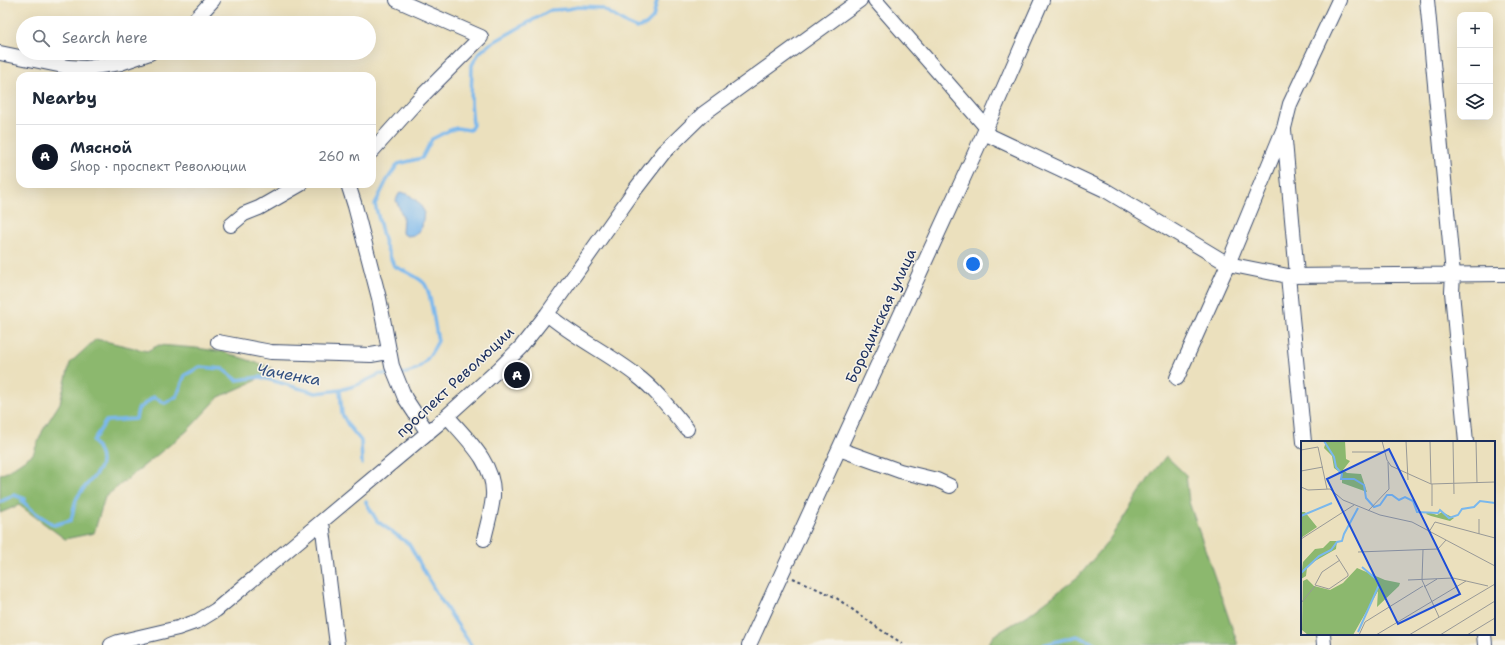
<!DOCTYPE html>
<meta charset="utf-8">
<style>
:root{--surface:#fff;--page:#f2f2f3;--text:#1f2937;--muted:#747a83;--line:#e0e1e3;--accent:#111827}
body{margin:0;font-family:"Shantell Sans",sans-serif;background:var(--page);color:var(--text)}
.controls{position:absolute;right:12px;top:12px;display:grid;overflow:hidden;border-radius:8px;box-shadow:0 4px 16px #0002}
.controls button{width:36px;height:36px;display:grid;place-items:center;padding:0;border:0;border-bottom:1px solid var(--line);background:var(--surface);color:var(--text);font:20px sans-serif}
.you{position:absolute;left:973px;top:264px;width:14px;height:14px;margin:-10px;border:3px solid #fff;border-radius:50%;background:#1a73e8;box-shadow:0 0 0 6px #1a73e833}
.badge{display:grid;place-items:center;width:26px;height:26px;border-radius:50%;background:var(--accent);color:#fff;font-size:13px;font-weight:700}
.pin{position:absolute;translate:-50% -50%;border:2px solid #fff;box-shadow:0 1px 4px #0006}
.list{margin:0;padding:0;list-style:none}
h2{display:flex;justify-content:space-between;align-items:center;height:52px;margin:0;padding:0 16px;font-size:17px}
h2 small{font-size:13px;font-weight:400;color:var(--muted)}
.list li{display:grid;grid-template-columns:26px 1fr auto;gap:12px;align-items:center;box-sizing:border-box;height:64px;padding:0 16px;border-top:1px solid var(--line)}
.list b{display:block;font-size:15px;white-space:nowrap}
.list p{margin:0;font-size:13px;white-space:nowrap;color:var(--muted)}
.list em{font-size:13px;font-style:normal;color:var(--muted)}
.icon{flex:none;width:22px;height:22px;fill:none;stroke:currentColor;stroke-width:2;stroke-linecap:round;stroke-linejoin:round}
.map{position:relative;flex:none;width:1505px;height:645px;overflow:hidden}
.search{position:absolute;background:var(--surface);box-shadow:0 4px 16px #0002;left:16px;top:16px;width:360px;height:44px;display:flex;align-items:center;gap:10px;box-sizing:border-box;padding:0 14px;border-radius:22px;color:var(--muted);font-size:15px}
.panel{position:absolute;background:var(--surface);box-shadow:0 4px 16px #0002;left:16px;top:72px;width:360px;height:116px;border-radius:12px}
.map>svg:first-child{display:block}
.forest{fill:#8cb86e;stroke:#547466}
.water{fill:#7ab8ed;stroke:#4a74a6}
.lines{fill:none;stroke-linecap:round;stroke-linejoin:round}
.stream{stroke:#7ab8ed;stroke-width:3.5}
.minor-casing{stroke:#3a4a6c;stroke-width:16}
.path{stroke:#3a4a6c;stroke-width:2;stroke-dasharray:3 3;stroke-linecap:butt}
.minor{stroke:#fff;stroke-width:14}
.labels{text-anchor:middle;stroke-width:3;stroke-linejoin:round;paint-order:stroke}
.street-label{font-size:15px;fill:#1b2f5e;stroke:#f7f3e8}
.water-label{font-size:16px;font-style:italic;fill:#335182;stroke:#f7f3e8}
.inset-river{fill:none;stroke:#7ab8ed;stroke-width:2}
.inset-road{fill:none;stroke:#989997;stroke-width:1}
.view{fill:#1d4ed8;fill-opacity:0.15;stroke:#1d4ed8;stroke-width:2}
.inset-edge{fill:none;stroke:#1b2f5e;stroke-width:2}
</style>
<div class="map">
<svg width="1505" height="645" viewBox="0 0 1505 645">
<rect width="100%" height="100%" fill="#f7f3e8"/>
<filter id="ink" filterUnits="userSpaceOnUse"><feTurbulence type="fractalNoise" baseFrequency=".025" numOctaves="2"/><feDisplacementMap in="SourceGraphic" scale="8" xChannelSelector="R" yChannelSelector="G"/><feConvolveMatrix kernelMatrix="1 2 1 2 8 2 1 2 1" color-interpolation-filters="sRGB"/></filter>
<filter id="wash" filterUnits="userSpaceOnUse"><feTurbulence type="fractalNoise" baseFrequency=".012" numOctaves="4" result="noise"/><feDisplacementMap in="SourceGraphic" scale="16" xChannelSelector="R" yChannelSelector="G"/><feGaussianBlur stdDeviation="0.9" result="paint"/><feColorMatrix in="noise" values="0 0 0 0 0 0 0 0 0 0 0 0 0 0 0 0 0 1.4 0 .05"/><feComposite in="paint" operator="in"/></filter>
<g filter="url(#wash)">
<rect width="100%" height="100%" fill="#ebe0bd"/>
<path class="forest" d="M96,339L147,351L159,345L196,348L224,352L272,368L253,382L219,397L187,431L105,497L94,533L65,539L19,505L0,513V474L5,473L33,454L43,430L60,403L70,363Z
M1166,456L1186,475L1189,502L1238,645H988L993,636L1028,615L1079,576L1107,543L1151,475Z"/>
<path class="water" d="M400,192L408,194L418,202L424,211L422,227L415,235L407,236L402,233L403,217L396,200Z"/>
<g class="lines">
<path class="stream" d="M398,374C420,374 429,358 438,341C435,329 431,290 424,283C416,275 404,271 394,266L385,244L375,204L387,180L398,164L422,158L432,139L450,130L457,128L470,130L473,125L471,102L472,65L479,53L490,44L551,10L567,9L578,7L601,8L627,24L636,28L646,25L653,18L657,0
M340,390L342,414L348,425L361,441L362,464
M0,502L14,495L25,499L22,501L37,514L54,525L71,520C73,513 74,504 77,498C89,476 114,470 93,441L106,421L136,419L138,409L154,397L165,403L177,396L185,375L200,367L223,369L237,380L260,377L316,393L340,390L357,385L380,374H392
M366,502L377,521L409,544L437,594L471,645
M1043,645L1077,636L1099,645"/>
</g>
</g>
<g filter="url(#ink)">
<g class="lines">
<defs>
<path id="minor" d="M875,0L986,127
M1427,0L1453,274L1452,292L1466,442
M192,23L213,0
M0,53L68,67L86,68L121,63L150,53
M1284,130L1297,275
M984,133L1105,190L1228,264L1288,276L1505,274
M372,151L417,101L481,37L397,0
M348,184L355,206L379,298L392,366L405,398L428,433
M231,225L244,214L259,208L301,184
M1288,276L1304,442
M547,314C575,338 608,353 636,375C656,390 671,410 687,429
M218,342L271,352L371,355L388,352
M1177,378L1228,264L1284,128L1290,104L1339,0
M447,416C467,439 495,464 493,496C492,510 487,525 484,539
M839,449L900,471L937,480L950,486
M322,522L337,645
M1323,634L1324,645
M1484,634L1485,645
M111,645L118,642L178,628L198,621L216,610L438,424L499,369L521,347L547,314L634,191L664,152L703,114L860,0
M749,645L984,133L1042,0"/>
</defs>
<use href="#minor" class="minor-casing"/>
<path class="path" d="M793,578L835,597L881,630L905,645"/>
<use href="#minor" class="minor"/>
</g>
</g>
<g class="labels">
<g class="street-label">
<text transform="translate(881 316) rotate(-65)" y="5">Бородинская улица</text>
<text transform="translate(455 382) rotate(-43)" y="5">проспект Революции</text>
</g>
<g class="water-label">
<text transform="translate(289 374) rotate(10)" y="6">Чаченка</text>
</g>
</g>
<g transform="translate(1301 441)">
<rect width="194" height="194" fill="#ebe0bd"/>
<path d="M25,0H44L45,18L49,20L42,29L46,32L60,33L66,51L41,42V33L33,27L31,15L23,7ZM0,71H4L16,86L0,97ZM127,71L136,74L141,71L153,77L149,80L130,75L125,73ZM29,100H36L35,108L14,120L6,127L5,135L0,138L2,121L14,108L22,107ZM56,127L84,139L99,142L98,145L76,166L77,150L52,194H7L1,189L2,140L6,138L13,145L29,149L42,142Z" fill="#8cb86e"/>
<path class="inset-river" d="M23,0L33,16L35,26L41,33L40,38H53L63,44L65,57L73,66L79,64L86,54H91L98,59L104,56L112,60L116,71L137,72L139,69L148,77L157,74L161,68L173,66L179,60L194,62M0,75L31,62M0,132L18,115L30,109L36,101L41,100L43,93L57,67M57,191L78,144L75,138L61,126"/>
<path class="inset-road" d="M81,0L86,19L90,25L130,43L194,41M105,0L107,39M129,0L130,43M152,0L153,53M175,0L176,42M0,9L17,6L26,48M51,11H83M0,30L22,26M0,46L7,49L29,48L42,59L79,74L111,81L194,125M131,65V43M67,70L88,48L87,21M178,78V93M128,91L134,81L194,97M0,98L53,64M122,109L121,139L138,176M57,111L137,108L145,99M35,114L47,133V135L28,148L14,144L21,131L39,119M107,139L152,137L187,145M123,146L136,138M0,162L14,145M58,194L64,181L122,145M75,194L165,140M108,194L194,143M139,194L194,160M166,194L194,177"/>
<path class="view" d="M88,8L159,153L97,183L26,38Z"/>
<rect width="194" height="194" class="inset-edge"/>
</g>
</svg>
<div class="controls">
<button>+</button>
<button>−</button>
<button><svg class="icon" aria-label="layers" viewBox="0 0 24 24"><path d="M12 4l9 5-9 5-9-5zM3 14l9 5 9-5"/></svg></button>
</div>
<div class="you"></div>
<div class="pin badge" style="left:517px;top:375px">A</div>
<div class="search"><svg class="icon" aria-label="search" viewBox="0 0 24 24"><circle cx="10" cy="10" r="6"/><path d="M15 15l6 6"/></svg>Search here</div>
<section class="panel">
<h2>Nearby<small></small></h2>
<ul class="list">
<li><span class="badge">A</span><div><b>Мясной</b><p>Shop · проспект Революции</p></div><em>260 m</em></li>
</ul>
</section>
</div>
